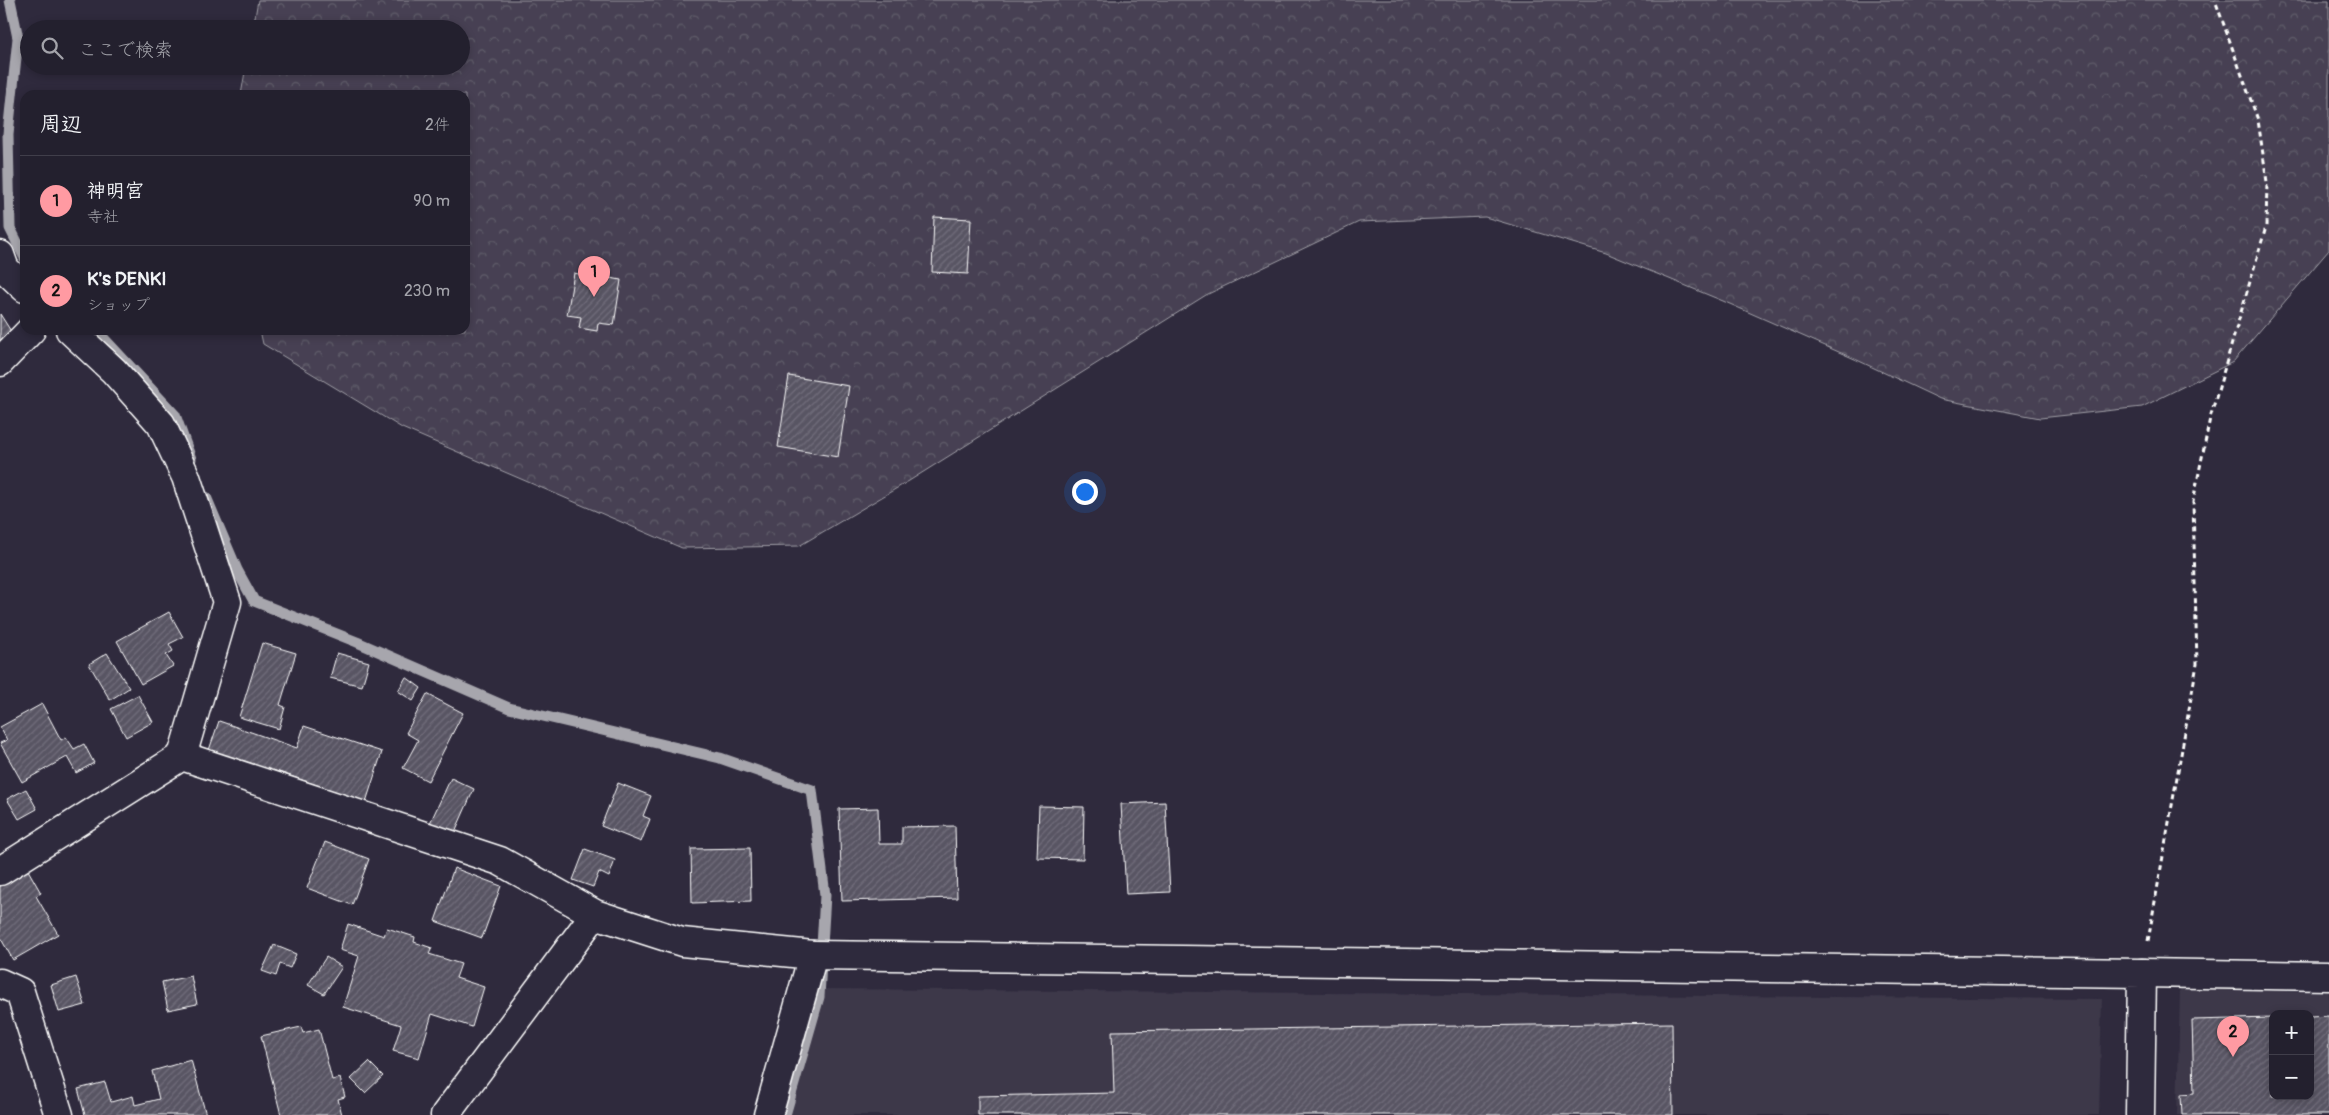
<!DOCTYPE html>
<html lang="ja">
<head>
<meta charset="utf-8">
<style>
	body { margin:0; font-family:Pangolin,"Klee One",sans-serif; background:#2b2836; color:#f1f3f6 }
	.controls { position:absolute; right:15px; bottom:15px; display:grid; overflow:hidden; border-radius:10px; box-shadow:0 2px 8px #0003 }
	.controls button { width:45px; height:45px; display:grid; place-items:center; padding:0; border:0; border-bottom:1px solid #403e4a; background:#23202e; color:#f1f3f6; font:25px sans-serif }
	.you { position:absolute; left:1084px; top:491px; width:18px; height:18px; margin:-12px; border:4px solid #fff; border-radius:50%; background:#1a73e8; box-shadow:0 0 0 8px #1a73e833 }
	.badge { display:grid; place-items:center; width:32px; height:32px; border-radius:50%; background:#ff9aa2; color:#111; font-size:16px; font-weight:700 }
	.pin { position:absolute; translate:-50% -41px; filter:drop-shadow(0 1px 2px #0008) }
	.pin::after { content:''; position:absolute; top:26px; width:18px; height:15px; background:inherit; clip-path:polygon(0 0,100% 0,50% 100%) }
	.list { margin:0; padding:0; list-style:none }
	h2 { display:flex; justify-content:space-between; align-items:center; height:65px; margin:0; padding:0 20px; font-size:21px }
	h2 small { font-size:16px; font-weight:400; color:#a3a3aa }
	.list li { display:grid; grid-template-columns:32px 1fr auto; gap:15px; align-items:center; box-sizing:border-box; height:90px; padding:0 20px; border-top:1px solid #403e4a }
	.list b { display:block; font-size:19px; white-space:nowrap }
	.list p { margin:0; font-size:16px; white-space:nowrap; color:#a3a3aa }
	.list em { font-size:16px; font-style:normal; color:#a3a3aa }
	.icon { flex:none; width:28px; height:28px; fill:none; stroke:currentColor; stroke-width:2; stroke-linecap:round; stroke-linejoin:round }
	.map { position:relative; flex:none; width:2329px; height:1115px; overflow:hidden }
	.search { position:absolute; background:#23202e; box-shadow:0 2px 8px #0003; left:20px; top:20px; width:450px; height:55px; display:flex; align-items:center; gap:12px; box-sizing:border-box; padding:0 18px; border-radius:28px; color:#a3a3aa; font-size:19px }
	.panel { position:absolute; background:#23202e; box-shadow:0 2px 8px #0003; left:20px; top:90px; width:450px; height:245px; border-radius:15px }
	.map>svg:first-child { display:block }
	.built { fill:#3c3749; fill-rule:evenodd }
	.forest { fill:url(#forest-crowns); stroke:#a2a0a8 }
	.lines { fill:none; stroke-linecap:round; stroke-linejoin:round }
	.stream { stroke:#a7a6ad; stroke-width:11 }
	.building { fill:url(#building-hatch); stroke:#fff }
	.minor-casing { stroke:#fff; stroke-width:31 }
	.tertiary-casing { stroke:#fff; stroke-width:31 }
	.path { stroke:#fff; stroke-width:3; stroke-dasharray:5 4; stroke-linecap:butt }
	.minor { stroke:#2f2a3d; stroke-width:28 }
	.tertiary { stroke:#2f2a3d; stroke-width:28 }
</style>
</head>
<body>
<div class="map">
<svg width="2329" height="1115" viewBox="0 0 2329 1115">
	<defs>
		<pattern id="forest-crowns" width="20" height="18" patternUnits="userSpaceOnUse" patternTransform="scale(1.25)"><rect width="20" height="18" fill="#464152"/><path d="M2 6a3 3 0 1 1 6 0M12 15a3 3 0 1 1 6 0" fill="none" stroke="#625e6c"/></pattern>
		<pattern id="building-hatch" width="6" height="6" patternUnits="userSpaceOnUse" patternTransform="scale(1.25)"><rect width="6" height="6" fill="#595564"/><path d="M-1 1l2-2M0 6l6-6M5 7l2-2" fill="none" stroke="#726e7b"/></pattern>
	</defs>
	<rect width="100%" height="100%" fill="#2f2a3d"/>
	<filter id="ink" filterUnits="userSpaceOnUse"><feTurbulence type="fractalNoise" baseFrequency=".02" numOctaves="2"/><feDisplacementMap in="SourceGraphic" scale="10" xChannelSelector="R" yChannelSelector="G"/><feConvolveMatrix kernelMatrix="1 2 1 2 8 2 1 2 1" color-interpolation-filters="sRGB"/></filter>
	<g filter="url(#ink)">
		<!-- built -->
		<path class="built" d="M824,989L2102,999L2099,1115H788Z
			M2180,989L2329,992V1115H2177ZM2273,1014H2310V1096H2273Z"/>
		<!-- forest -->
		<path class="forest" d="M258,0H2329V250L2233,362L2142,407L2040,418L1940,399L1857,360L1723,301L1606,253L1485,217L1359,222L1206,295L909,481L799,546L682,548L402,428L263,344L260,330H465V95H241L246,66H461V29H253Z"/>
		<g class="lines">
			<!-- stream -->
			<path class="stream" d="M10,0L18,38L8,134L10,228L25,258
				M96,330L175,415L191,459
				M206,497L237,570L254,601L357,642L509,708L720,758L812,790L825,895L819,997L785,1115"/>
		</g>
		<!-- building -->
		<path class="building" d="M934,217L971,219L968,274L932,272Z
			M589,265L611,269L610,278L621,280L614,325L598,323L597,331L579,328L581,317L567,315L574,273L588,276Z
			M0,314L14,336L0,344Z
			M789,376L849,386L838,457L778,447Z
			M169,612L183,637L169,644L173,651L166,655L173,666L141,684L117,641Z
			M262,643L296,653L280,705L285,707L279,729L239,717Z
			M107,653L129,688L110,700L89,664Z
			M337,653L369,662L362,686L330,678Z
			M406,677L421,688L413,701L398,691Z
			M427,694L463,713L428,781L403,768L418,740L406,733Z
			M138,695L153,722L126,737L111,709Z
			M42,704L61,740L66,737L74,749L84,744L94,763L76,773L67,757L22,782L0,743L7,740L0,727Z
			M219,721L297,748L304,726L382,752L366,802L273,770L270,777L207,756Z
			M451,778L474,789L454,834L430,823Z
			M618,783L651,796L643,816L650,819L641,842L601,826Z
			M26,789L37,809L19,819L7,799Z
			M1165,802L1170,892L1126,894L1121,804Z
			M1039,806L1084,807L1083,859L1037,858Z
			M878,808L879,844H902V827L955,826L957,898L842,901L839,809Z
			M325,842L369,859L352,905L307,888Z
			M750,848L751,901L692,903L691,849Z
			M585,849L615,860L609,877L599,872L593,887L573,880Z
			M24,863L41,893L36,896L58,934L13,960L0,937V884Z
			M454,868L501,886L482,938L435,921Z
			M348,924L384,936L387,928L415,937L414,942L432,948L429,954L461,964L456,978L484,987L472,1027L432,1014L419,1058L393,1051L401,1025L343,1007L359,956L340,950Z
			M274,945L296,954L290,968L280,964L276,976L262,971Z
			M326,957L342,967L324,994L308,985Z
			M191,976L197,1004L168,1010L162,982Z
			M76,977L85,1005L59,1012L51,985Z
			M2329,1016V1115H2182L2181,1094L2194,1093L2192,1020L2273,1018V1096H2310V1017Z
			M1672,1023L1673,1115H978V1096L1114,1093L1112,1031Z
			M301,1027L303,1033L319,1029L332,1080L340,1078L345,1097L338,1099L342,1115H281L261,1036Z
			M191,1060L206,1115H85L78,1089L105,1082L111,1102L133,1096L135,1105L159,1099L152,1071Z
			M369,1062L383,1076L365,1093L351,1079Z"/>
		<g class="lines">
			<defs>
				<path id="minor" d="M0,255L5,269L25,288
					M0,362L31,330
					M182,756L500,861L595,914L682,942L813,955
					M0,871L182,756L227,602L186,477L161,424L114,371L70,330
					M2142,973L2329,976
					M0,983L20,992L59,1115
					M445,1115L595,914"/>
				<path id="tertiary" d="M768,1115L813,955L2142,973L2140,1115"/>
			</defs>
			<!-- minor casing -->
			<use href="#minor" class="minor-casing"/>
			<!-- tertiary casing -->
			<use href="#tertiary" class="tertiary-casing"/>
			<!-- path -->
			<path class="path" d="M2148,941L2197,664L2193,502L2210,418L2266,227L2267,182L2258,120L2215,0"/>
			<!-- minor -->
			<use href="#minor" class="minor"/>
			<!-- tertiary -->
			<use href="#tertiary" class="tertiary"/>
		</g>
	</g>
</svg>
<div class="controls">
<button>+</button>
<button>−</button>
</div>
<div class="you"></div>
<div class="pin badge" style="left:594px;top:297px">1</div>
<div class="pin badge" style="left:2233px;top:1057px">2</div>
<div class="search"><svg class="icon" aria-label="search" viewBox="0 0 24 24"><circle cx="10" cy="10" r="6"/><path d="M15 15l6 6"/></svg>ここで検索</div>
<section class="panel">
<h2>周辺<small>2件</small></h2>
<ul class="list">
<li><span class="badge">1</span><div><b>神明宮</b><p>寺社</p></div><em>90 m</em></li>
<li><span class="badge">2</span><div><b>K's DENKI</b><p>ショップ</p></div><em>230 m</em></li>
</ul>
</section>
</div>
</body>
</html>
